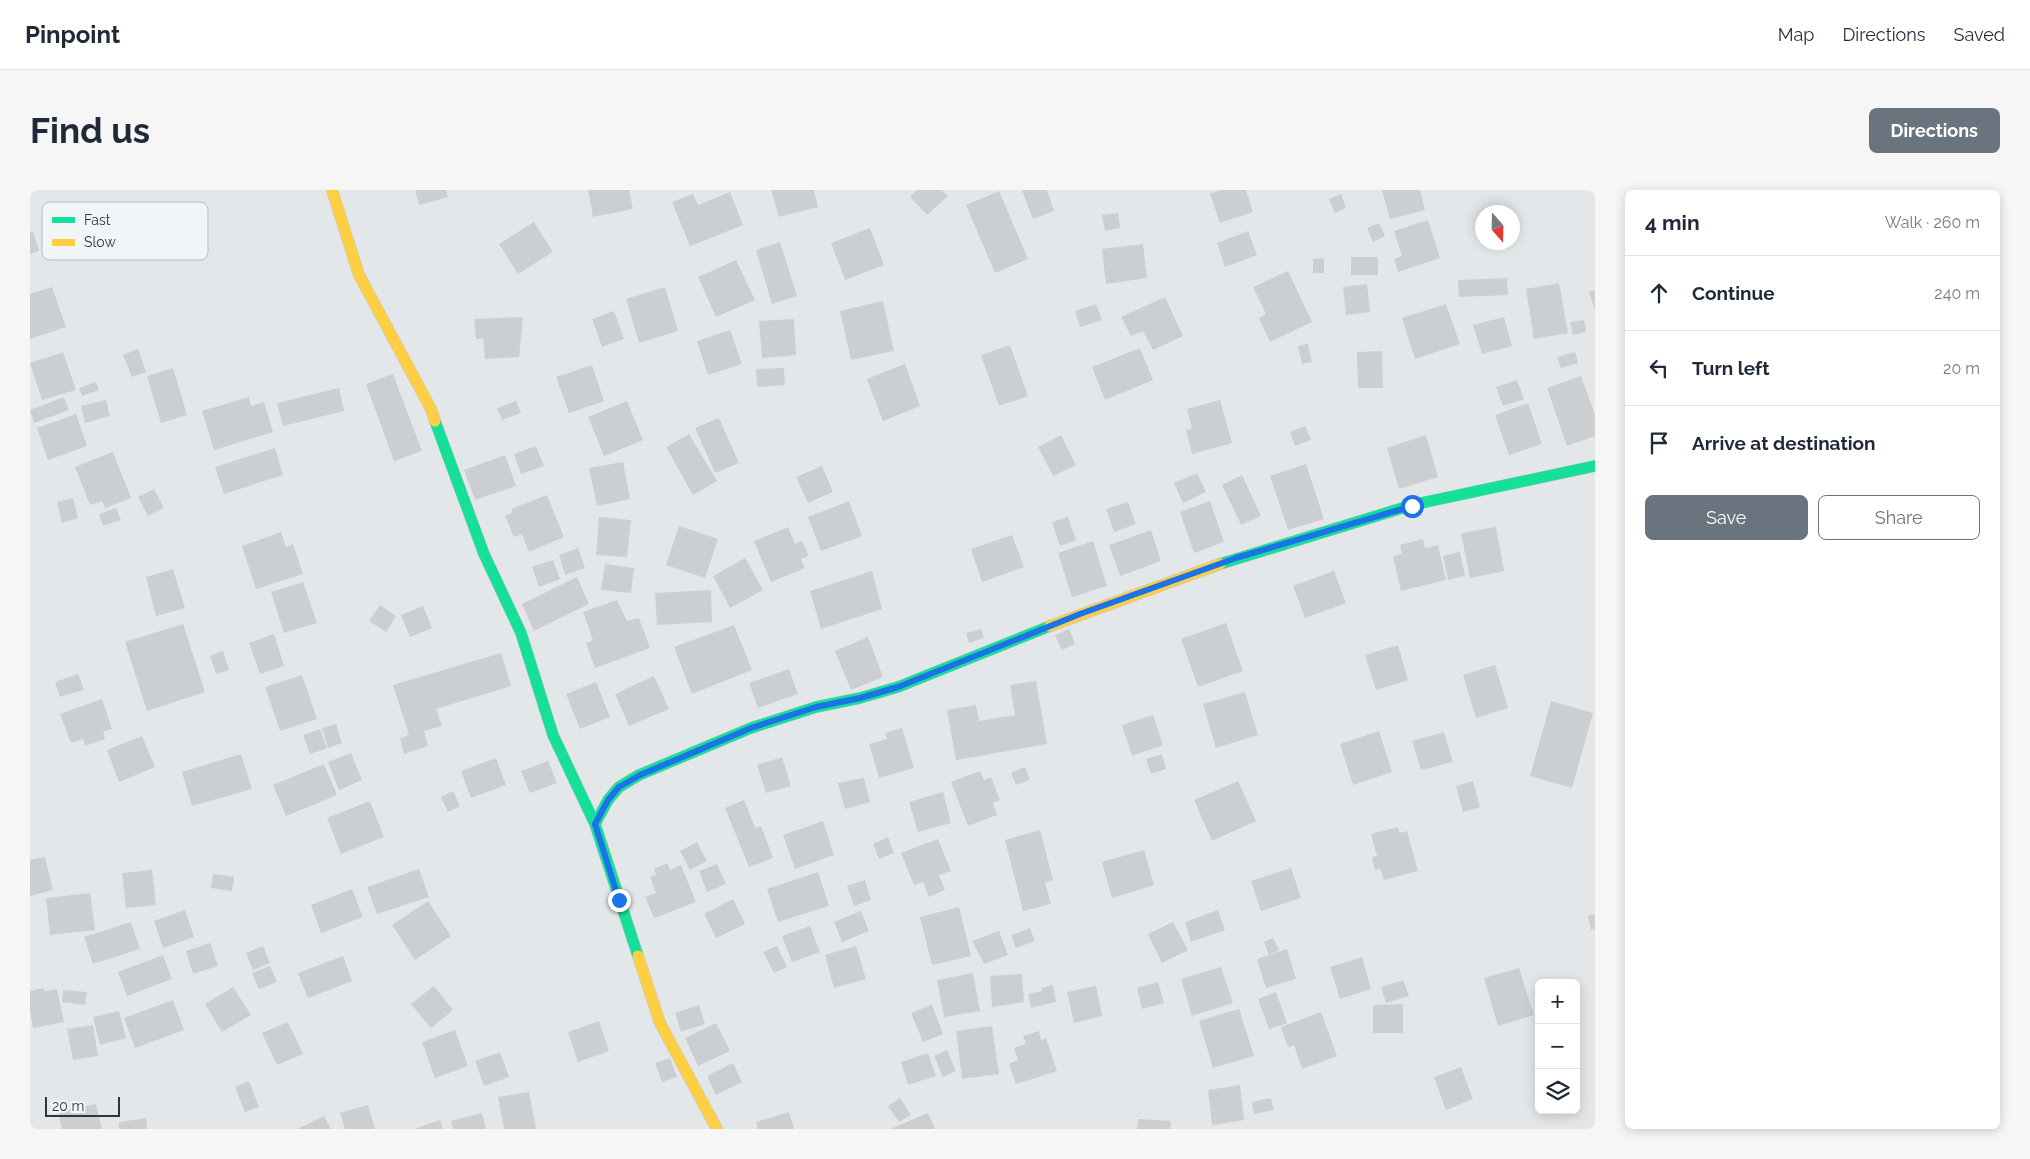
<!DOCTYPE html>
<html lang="en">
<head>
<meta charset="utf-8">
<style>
	body { margin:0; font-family:Raleway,sans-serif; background:#f6f6f7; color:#1f2937 }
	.controls { position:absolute; right:15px; bottom:15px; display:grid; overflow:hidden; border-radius:8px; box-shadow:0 2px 12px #0003 }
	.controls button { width:45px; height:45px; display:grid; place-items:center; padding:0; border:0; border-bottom:1px solid #e0e1e3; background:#fff; color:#1f2937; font:25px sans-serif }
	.compass { position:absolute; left:1445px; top:15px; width:45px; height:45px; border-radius:50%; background:#fff; box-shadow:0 2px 12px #0003; rotate:160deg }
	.scale { position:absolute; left:15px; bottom:12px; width:75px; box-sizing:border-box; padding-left:5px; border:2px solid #293644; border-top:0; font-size:14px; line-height:18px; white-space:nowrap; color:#293644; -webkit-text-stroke:4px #f2f5f8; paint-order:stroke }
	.stop { position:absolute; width:15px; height:15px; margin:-11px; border:4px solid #1a73e8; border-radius:50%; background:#fff }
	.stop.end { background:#1a73e8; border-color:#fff; box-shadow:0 1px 5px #0008 }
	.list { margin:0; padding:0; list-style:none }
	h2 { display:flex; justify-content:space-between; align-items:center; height:65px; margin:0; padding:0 20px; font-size:21px }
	h2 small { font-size:16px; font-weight:400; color:#747a83 }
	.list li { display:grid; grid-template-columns:32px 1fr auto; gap:15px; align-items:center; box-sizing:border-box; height:75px; padding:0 20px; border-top:1px solid #e0e1e3 }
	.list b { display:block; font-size:19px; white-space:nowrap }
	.list em { font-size:16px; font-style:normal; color:#747a83 }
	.actions { display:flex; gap:10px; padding:15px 20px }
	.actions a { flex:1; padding:11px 0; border:1px solid #6a747e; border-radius:8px; text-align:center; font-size:18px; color:#6a747e }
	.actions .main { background:#6a747e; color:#fff }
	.icon { flex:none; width:28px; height:28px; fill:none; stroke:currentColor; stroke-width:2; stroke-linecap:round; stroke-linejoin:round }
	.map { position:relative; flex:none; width:1565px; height:939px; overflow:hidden; border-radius:8px }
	header { display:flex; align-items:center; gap:30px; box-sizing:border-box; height:70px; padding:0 25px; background:#fff; border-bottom:1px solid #e0e1e3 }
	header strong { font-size:24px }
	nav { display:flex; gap:28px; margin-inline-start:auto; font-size:18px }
	.intro { display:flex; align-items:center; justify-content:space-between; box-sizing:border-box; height:120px; padding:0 30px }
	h1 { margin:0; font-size:35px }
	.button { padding:12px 22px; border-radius:8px; background:#6a747e; color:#fff; font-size:18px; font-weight:700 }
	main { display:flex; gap:30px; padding:0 30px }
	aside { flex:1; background:#fff; border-radius:8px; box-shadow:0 2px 12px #0003 }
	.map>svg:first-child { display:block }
	.building { fill:#cccfd2 }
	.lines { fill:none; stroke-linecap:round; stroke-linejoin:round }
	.fast-casing { stroke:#c2c5c7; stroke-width:12 }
	.slow-casing { stroke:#c2c5c7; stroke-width:12 }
	.fast { stroke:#16e098; stroke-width:11 }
	.slow { stroke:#ffcf43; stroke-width:11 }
	.route { stroke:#1a73e8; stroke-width:6 }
	.key { fill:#f2f5f8; stroke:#b6bcc2; stroke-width:1 }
	.key-label { font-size:14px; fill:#293644 }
</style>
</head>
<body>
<header>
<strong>Pinpoint</strong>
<nav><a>Map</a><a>Directions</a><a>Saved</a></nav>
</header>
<div class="intro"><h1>Find us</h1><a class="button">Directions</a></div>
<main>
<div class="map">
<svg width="1565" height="939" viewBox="0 0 1565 939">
	<rect width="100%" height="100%" fill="#e4e7e9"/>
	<!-- building -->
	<path class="building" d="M385,0H416L418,7L389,15Z
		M558,0H599L603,19L563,27Z
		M741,0H784L788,17L749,27Z
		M887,0H912L918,6L897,25L880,7Z
		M992,0H1017L1024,21L1003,29Z
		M1191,0H1216L1223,22L1190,33L1180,4Z
		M1352,0H1390L1395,20L1360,29Z
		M969,1L998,69L965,83L936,15Z
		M700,2L713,35L660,56L642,12L663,4L668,15Z
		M1311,4L1316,18L1305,23L1299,9Z
		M1088,23L1090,38L1075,41L1072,25Z
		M1398,30L1410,68L1368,82L1364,69L1372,66L1364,41Z
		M504,32L523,62L488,84L469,54Z
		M1349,33L1355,46L1343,52L1337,38Z
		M840,38L854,75L815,90L801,53Z
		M3,41L9,61L0,64V42Z
		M1218,41L1227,65L1195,77L1187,53Z
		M750,52L767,106L742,114L726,60Z
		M1113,54L1117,88L1076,94L1072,59Z
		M1321,67H1348V85H1321Z
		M1294,68V83H1283V69Z
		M706,70L725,110L686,127L668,87Z
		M1258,81L1282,132L1240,152L1229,128L1236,124L1223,97Z
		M1477,88L1478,105L1429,107L1428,90Z
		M1529,93L1538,143L1504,149L1496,99Z
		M1337,94L1340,122L1316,125L1313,97Z
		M22,97L36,137L0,149V104Z
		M635,97L648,141L609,153L596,109Z
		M1565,100V120L1559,102Z
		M1135,107L1153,146L1123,160L1113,141L1101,146L1091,127Z
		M853,111L864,161L821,170L810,121Z
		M1066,114L1072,130L1050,137L1045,121Z
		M1416,114L1430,154L1385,169L1372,128Z
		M584,121L594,149L572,157L562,129Z
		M493,127L489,167L455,169L453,149H446L444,129Z
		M1474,127L1482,156L1452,164L1443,135Z
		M764,129L766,165L732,168L729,131Z
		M1554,130L1556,142L1543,145L1540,132Z
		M700,140L712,174L678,185L667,151Z
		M1278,154L1282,172L1272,174L1268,156Z
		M980,155L998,206L969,216L951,165Z
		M1110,158L1123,190L1075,210L1062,177Z
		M108,159L116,182L102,187L93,165Z
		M1352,161L1353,198H1328L1327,162Z
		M33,162L46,200L12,210L0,173Z
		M1545,162L1548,173L1531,178L1527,167Z
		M875,174L890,216L853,231L837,189Z
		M562,175L574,211L539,223L526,187Z
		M143,178L157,225L131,233L117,186Z
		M754,178L755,195L727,197L726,179Z
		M363,184L392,261L364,271L336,194Z
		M1551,186L1565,225V246L1537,256L1517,198Z
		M1487,190L1494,209L1473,216L1466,197Z
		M66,192L69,200L52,206L49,198Z
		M309,198L314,221L253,236L247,213Z
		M34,207L39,220L4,233L0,220Z
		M219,207L221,216L234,212L243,242L184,260L172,221Z
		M76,210L80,226L55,233L51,216Z
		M1190,210L1202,253L1162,264L1156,240L1162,238L1157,219Z
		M486,211L491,223L472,230L467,218Z
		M597,211L613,250L574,266L558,227Z
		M1498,213L1512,254L1479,265L1465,225Z
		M46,224L57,256L18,270L7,238Z
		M689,228L709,273L685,283L665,238Z
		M1275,236L1281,250L1265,256L1260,242Z
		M659,244L687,291L663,305L636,257Z
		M1031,245L1046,275L1023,286L1008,257Z
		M1396,245L1408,287L1369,299L1357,258Z
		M506,256L514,276L491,284L484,264Z
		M245,258L253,285L194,304L185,277Z
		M83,262L101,308L75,318L72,311L60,315L45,277Z
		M475,265L486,296L445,310L434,280Z
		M593,272L600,309L567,316L559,278Z
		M1276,274L1294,329L1258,340L1240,286Z
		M792,276L803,302L778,313L766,287Z
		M1167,283L1176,302L1153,313L1144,293Z
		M1212,285L1231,326L1211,335L1192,295Z
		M124,299L134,318L118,326L108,307Z
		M517,305L534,347L499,362L492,344L484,347L475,326L483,322L481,319Z
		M43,308L48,328L32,333L27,312Z
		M819,311L832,346L791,361L778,327Z
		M1180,311L1194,352L1164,363L1150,322Z
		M1098,312L1106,334L1084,342L1076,319Z
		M86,318L91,330L73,336L69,324Z
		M569,327L601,330L597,367L566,365Z
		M1038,327L1046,350L1030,356L1022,332Z
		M649,336L688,349L675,388L636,375Z
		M758,337L765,354L772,351L779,366L771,369L775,378L741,392L724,351Z
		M1466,337L1474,381L1440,388L1431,343Z
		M1121,340L1131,371L1090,386L1079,355Z
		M251,342L256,357L263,354L273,384L226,399L212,356Z
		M982,345L994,377L952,392L941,359Z
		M1393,349L1395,358L1408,355L1416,390L1371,401L1363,366L1372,364L1370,355Z
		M1063,351L1077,396L1042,407L1028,363Z
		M548,358L555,378L535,385L529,365Z
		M1430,362L1435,386L1418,390L1413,366Z
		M715,368L733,400L700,418L683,386Z
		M523,370L530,389L509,397L502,377Z
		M575,374L604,378L601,403L571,400Z
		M143,379L155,418L126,426L116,387Z
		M842,381L852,419L791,439L780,401Z
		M1304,381L1316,413L1275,428L1263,396Z
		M547,387L559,414L504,441L492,414Z
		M273,392L287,433L254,443L241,402Z
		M681,400L682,432L627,435L625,403Z
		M587,410L597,431L609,428L620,458L565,478L556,453L563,450L553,422Z
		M350,415L366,426L356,442L339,431Z
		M393,416L402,438L380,447L371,425Z
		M1196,433L1213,481L1168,497L1151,449Z
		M153,434L175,502L117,521L95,452Z
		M704,435L722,480L662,504L644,457Z
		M951,439L954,448L939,453L936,443Z
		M1039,439L1045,454L1032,460L1025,445Z
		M244,444L254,476L230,484L219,453Z
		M838,447L853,487L821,500L805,461Z
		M1368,455L1378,490L1346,500L1335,465Z
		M193,461L199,480L186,484L180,466Z
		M471,463L481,496L406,519L412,536L394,541L398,556L374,564L370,548L379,545L363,495Z
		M1465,475L1478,518L1446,528L1433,485Z
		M759,479L768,504L728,518L719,493Z
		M48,484L54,500L30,507L25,492Z
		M272,485L287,529L250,541L235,497Z
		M624,486L639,519L599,536L585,504Z
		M1006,491L1017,554L926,570L917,520L946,515L949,531L985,525L980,495Z
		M566,492L580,527L550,539L536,504Z
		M1215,502L1228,545L1186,558L1173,514Z
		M72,509L82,539L73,542L75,549L55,556L53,549L41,553L30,524Z
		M1521,511L1563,523L1542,598L1500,586Z
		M1123,525L1133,555L1102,566L1092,535Z
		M306,534L312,553L298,558L292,538Z
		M872,538L884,578L849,588L839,554L857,549L855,543Z
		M290,539L297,558L280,564L273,545Z
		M1349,541L1362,582L1323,595L1310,554Z
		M1414,542L1423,572L1391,580L1382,551Z
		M112,546L125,577L89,592L77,560Z
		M321,563L332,590L309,600L298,572Z
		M211,564L222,599L162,616L152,582Z
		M1132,564L1136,579L1121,584L1116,569Z
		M752,567L761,596L736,603L727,575Z
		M466,568L476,595L441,608L431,581Z
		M518,571L527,593L500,603L491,581Z
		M294,574L307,605L256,626L243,595Z
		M995,577L1000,590L986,595L981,583Z
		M950,581L954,590L961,587L970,610L963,613L967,625L938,636L921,592Z
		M834,588L840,612L815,619L808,593Z
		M1208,591L1226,631L1182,651L1164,610Z
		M1443,591L1450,617L1433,622L1426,596Z
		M423,601L430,616L418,622L411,607Z
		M913,602L921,633L888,642L879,612Z
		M714,610L725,638L731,636L743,668L719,677L695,618Z
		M340,611L354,647L311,664L297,628Z
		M793,631L804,665L765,679L753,645Z
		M1368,637L1369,643L1377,641L1388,681L1354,690L1350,678L1345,680L1342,667L1347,666L1341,644Z
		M1010,640L1023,690L1015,692L1021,714L993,721L975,650Z
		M858,647L864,663L849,669L843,654Z
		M908,649L921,681L909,685L915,700L899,707L893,692L884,695L871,663Z
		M667,652L677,671L660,680L650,661Z
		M1114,660L1124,695L1082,708L1072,672Z
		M15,667L23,700L0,706V670Z
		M638,673L640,680L651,675L666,712L624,728L615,707L626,703L620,687L626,685L624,679Z
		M687,674L696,694L677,702L669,681Z
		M1261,678L1271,708L1231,721L1221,691Z
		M389,679L399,707L347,724L337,697Z
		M122,680L126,715L96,718L92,683Z
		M788,682L799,716L748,732L737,699Z
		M183,684L204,687L202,701L181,698Z
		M835,690L841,710L824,716L817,696Z
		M322,699L333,727L291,743L281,715Z
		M60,703L65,740L20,745L16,708Z
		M703,709L715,734L686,748L674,724Z
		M398,711L421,746L385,770L362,735Z
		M929,717L941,766L902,775L890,727Z
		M155,720L164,747L133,758L124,731Z
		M1188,720L1195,740L1161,752L1155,732Z
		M831,721L839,741L812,752L804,732Z
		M1565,724V739L1561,740L1558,726Z
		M101,732L110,759L63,774L54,747Z
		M1143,732L1158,760L1132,773L1118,744Z
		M780,736L790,762L762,772L752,746Z
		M1000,738L1005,751L986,758L981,745Z
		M969,741L978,765L954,774L942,751Z
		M1243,748L1249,760L1239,765L1234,752Z
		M180,753L188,776L163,784L156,761Z
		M233,756L240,773L223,780L216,763Z
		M747,756L757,777L744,783L733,762Z
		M826,756L836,789L804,798L795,765Z
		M1257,759L1266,789L1236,798L1227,769Z
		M133,765L142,789L97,806L88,782Z
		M313,766L322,791L278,808L268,783Z
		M1332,767L1341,799L1310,809L1300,777Z
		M240,776L247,792L229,799L222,783Z
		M1191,777L1203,813L1162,826L1151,789Z
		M1489,778L1504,825L1468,836L1454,788Z
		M943,783L950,821L914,827L907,790Z
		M992,784L994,812L962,817L960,786Z
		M1373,790L1379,806L1356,813L1351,797Z
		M1128,792L1134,813L1112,819L1107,798Z
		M1023,795L1026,812L1001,818L998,804L1012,801L1011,798Z
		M404,796L423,820L401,838L381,814Z
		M1066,796L1072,826L1044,833L1037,802Z
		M203,797L221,825L192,842L175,814Z
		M14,798L15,801L27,799L34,832L3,838L0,820V801Z
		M33,800L57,802L55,815L32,812Z
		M1246,802L1257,833L1239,839L1228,809Z
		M143,810L154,840L105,858L94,828Z
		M1373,814V843H1343V815Z
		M669,815L675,834L651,842L645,823Z
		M902,815L913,844L893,852L881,823Z
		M1209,819L1224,866L1183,878L1169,831Z
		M89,821L96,848L70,855L63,827Z
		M1291,822L1307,866L1272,879L1264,855L1258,857L1251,837Z
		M569,831L579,861L548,872L538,842Z
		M258,832L273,864L247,875L232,843Z
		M686,833L700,861L668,876L655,848Z
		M63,835L68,866L43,870L37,839Z
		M962,836L969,884L932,889L926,841Z
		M425,840L438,876L405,888L392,852Z
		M1009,841L1011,850L1016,848L1027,881L986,894L979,874L988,870L984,858L996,854L993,846Z
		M917,860L926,881L913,887L904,866Z
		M470,862L479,887L454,896L445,871Z
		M898,863L906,886L878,895L871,872Z
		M640,868L647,887L632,892L625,873Z
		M703,873L712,892L686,905L677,886Z
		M1431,877L1443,909L1416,920L1404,887Z
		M219,891L229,917L215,922L205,897Z
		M1210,895L1214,930L1182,935L1178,900Z
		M499,902L506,939H474L468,907Z
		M870,908L881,925L869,932L858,916Z
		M1241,908L1244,920L1224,924L1222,912Z
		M66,914L72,939H32L28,922Z
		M338,915L345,939H315L310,923Z
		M759,922L764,939H728L726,932Z
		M452,923L456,939H423L421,931Z
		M898,923L905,939H860Z
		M294,926L301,939H267Z
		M116,928L117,939H89V932Z
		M1108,929L1141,931L1140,939H1107Z
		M410,930L413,939H384Z"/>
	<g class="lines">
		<defs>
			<path id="fast" d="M405,231L454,364L491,443L523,545L565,634L608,766
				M1190,374L1382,315L1565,276
				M565,634L578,610L589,597L609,585L721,538L786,517L830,508L868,497L1020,436"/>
			<path id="slow" d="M302,0L329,85L401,219L405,231
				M1020,436L1190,374
				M608,766L630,833L687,939"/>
		</defs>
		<!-- fast casing -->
		<use href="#fast" class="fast-casing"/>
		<!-- slow casing -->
		<use href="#slow" class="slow-casing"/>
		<!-- fast -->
		<use href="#fast" class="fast"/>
		<!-- slow -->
		<use href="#slow" class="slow"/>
	</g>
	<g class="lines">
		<!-- route -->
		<path class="route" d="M589,710L565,634L578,610L589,597L610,585L721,538L786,517L830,508L868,497L1050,424L1206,368L1382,316"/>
	</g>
	<!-- legend -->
	<rect x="12" y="12" width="166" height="58" rx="8" class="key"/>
	<rect x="22" y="27" width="23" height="6" fill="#16e098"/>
	<rect x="22" y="49" width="23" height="7" fill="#ffcf43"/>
	<g class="key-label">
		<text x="54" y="35">Fast</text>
		<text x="54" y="57">Slow</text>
	</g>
</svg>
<div class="controls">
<button>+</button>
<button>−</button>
<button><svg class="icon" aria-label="layers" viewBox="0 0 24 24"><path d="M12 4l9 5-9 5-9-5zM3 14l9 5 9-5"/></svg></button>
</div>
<svg class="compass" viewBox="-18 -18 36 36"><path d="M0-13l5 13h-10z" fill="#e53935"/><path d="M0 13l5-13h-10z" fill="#747a83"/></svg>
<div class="scale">20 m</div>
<div class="stop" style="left:1382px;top:316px"></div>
<div class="stop end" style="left:589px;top:710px"></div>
</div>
<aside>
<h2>4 min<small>Walk · 260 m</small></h2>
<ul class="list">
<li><svg class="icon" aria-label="ahead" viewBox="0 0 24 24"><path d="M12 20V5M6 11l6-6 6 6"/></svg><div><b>Continue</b></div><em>240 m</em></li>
<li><svg class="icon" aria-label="left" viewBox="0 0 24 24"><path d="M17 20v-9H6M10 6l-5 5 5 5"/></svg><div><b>Turn left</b></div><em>20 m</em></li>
<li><svg class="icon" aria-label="arrive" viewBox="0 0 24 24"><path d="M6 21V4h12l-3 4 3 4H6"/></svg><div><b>Arrive at destination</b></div></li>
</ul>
<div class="actions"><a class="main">Save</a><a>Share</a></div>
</aside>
</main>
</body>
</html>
